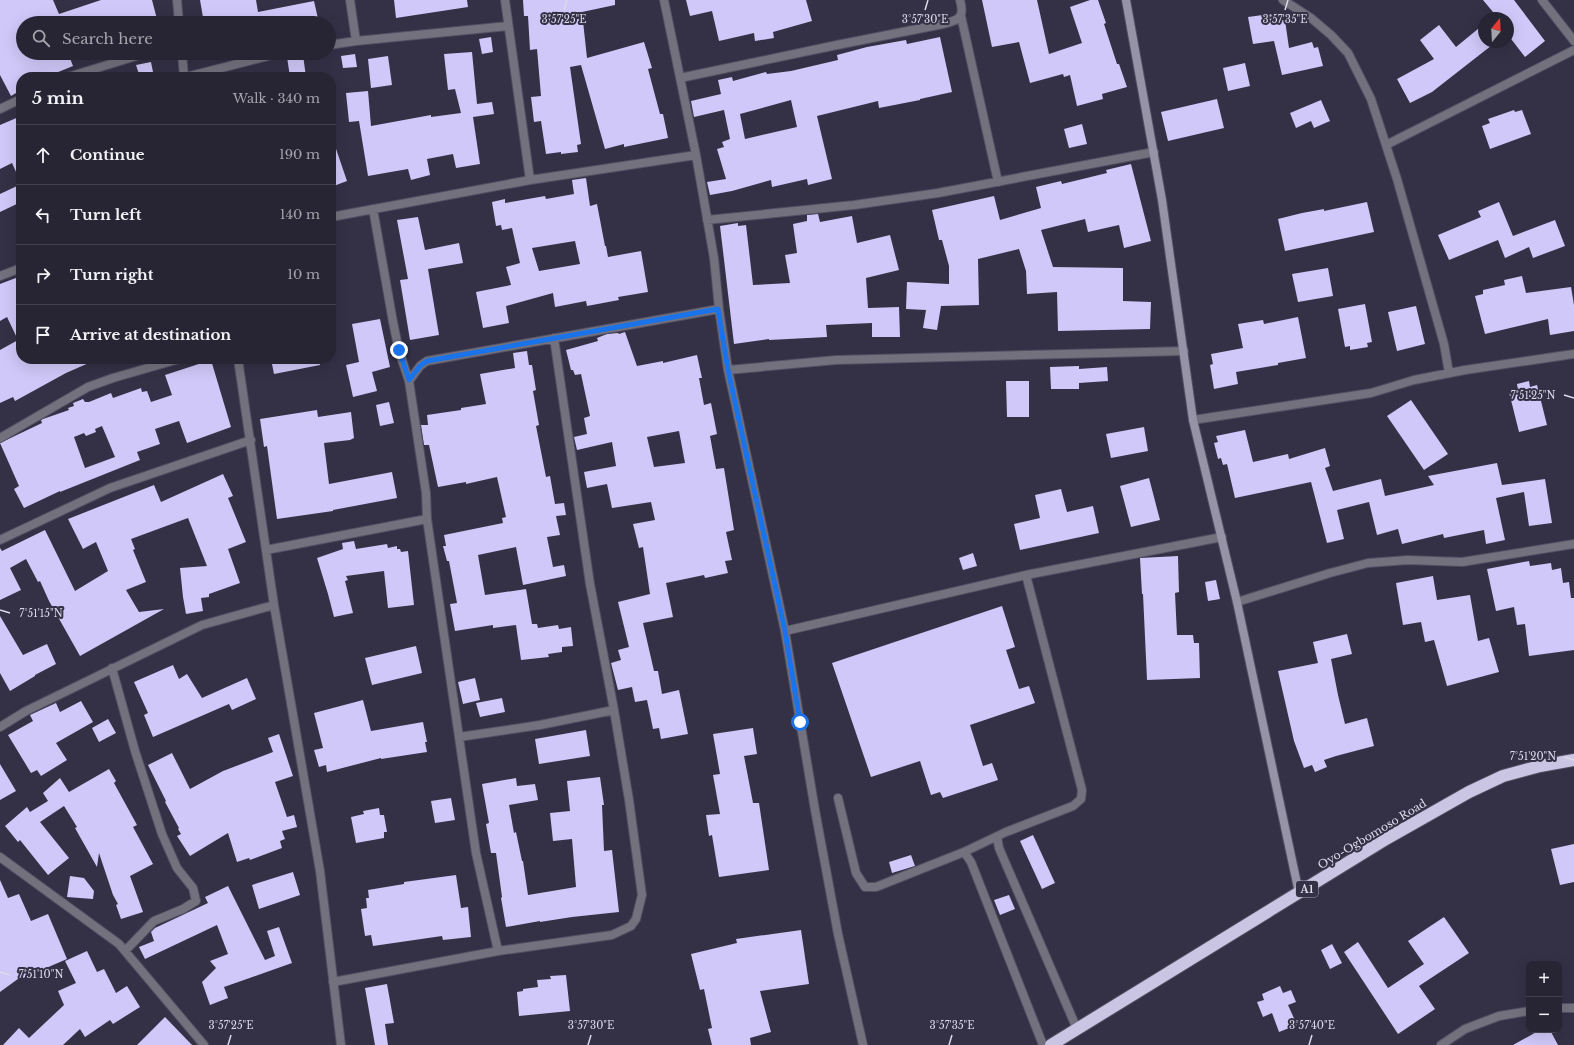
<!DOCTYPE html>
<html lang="en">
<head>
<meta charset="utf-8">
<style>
	body { margin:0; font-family:"Libre Baskerville",serif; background:#2f2c3c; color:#f1f3f6 }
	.controls { position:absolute; right:12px; bottom:12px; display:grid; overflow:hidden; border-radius:8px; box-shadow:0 4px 16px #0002 }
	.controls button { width:36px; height:36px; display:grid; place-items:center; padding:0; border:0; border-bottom:1px solid #43414f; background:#272434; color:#f1f3f6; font:20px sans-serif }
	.compass { position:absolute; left:1478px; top:12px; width:36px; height:36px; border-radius:50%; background:#272434; box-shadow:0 4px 16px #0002; rotate:18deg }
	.stop { position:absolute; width:12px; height:12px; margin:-9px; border:3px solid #1a73e8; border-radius:50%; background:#fff }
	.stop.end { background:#1a73e8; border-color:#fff; box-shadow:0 1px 4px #0008 }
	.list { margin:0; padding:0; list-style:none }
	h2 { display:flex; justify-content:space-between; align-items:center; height:52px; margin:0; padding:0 16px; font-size:17px }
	h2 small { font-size:13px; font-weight:400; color:#a4a4ac }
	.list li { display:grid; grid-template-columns:26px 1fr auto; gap:12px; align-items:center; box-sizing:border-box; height:60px; padding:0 16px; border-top:1px solid #43414f }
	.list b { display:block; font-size:15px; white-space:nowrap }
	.list em { font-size:13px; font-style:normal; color:#a4a4ac }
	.icon { flex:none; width:22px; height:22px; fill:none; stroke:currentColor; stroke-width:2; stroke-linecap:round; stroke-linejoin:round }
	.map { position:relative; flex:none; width:1574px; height:1045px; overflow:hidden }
	.search { position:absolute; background:#272434; box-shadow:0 4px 16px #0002; left:16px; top:16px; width:320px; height:44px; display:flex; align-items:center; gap:10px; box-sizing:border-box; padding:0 14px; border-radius:22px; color:#a4a4ac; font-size:15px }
	.panel { position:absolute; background:#272434; box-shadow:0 4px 16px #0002; left:16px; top:72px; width:320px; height:292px; border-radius:16px }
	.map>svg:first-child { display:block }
	.building { fill:#cfc8f8; fill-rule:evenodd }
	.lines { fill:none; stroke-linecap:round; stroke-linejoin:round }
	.lane-casing { stroke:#524f63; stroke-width:10 }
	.street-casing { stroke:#524f63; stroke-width:10 }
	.secondary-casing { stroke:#524f63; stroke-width:10 }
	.highway-casing { stroke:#524f63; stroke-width:14 }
	.lane { stroke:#73717d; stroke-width:8 }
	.street { stroke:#73717d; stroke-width:8 }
	.secondary { stroke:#9693a6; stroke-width:8 }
	.highway { stroke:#c9c5e2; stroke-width:12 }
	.route { stroke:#1a73e8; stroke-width:5 }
	.ticks { fill:none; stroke:#dcdae9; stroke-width:1.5 }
	.labels { text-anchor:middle; stroke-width:4; stroke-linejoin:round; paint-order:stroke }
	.shield { fill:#343046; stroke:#aaa7b8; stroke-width:1 }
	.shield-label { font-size:10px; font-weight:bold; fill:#dcdae9 }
	.street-label { font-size:11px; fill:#dcdae9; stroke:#343046 }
	.ticks-label { font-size:10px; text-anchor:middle; fill:#dcdae9; stroke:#343046; stroke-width:4; stroke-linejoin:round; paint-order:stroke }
</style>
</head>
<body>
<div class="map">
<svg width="1574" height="1045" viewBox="0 0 1574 1045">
	<rect width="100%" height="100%" fill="#343046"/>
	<!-- building -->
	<path class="building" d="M0,0H53L59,14L101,0H152L158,23H106L105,18L91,23H23V53H68L73,66L46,77H21V90L11,96L0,75Z
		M200,0H256L258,12L314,1L319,23H204Z
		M394,0H467L468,7L396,18Z
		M523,0H615V5L582,12L587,58L644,42L652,68L648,69L660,114H663L668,138L624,147V144L605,149L581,65L570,67L581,144L577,145L578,152L561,154V152L546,154L541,121L534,122L531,97L541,96L537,49L530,50L528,16H524Z
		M686,0H806L812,21L773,32L774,38L755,41L754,33L719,41L712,11L690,16Z
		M982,0H1037L1049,54L1082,43L1070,7L1090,0H1098L1106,23L1104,24L1117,64H1119L1127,87L1102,94L1103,99L1077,106L1070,75L1064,77L1063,74L1030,83L1019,42L992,47Z
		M1483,0H1514L1545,41L1525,57L1508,35V18H1498Z
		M1278,13L1279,20H1285L1289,48L1312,42L1314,48L1318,47L1323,66L1282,75L1274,41L1253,44L1248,17Z
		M1484,24V42H1496L1432,92L1410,103L1397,79L1434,59L1420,40L1439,25L1456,47Z
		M491,37L493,52L482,54L479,39Z
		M940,37L952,92L920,99V100L879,108L878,101L817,116L832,179L808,185L807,179L772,187L771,180L732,191L710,195L707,182L726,179L717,149L724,147L722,142L730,139L724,110L694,117L691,101L721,94L718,80L732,77L733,81L766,72L767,74L791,71L838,60L837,55L867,47L906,40L907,44ZM791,100L797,127L745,139L740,114Z
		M472,52L477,104L492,102L494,114L473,117L480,164L456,168L453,154L427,159L430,175L411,180L408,169L368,176L359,121L349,122L346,93L368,91L371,126L431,115V117L461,113L455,89L448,90L444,54Z
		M355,54L357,67L343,68L341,56Z
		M303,55L306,77H290L287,57Z
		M388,56L392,85L371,88L368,59Z
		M151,62L154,77H140L136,65Z
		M1245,63L1250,86L1228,91L1223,68Z
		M1217,99L1224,128L1168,141L1161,112Z
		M1321,100L1330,121L1314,128L1311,121L1296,128L1290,113Z
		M1514,110L1515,112L1522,110L1531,134L1490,149L1482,126L1490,123L1488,119Z
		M21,116V183L12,163L0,169V125Z
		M1082,124L1087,144L1069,148L1064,129Z
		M331,140H333L347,181L331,187Z
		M1131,164L1151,241L1124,248L1119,225L1088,232L1085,219L1041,230L1053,267L1123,268V301L1151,302L1150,329L1058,331L1057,292L1027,294L1026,271L1019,249L978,259L979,305L941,306L937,330L923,328L926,310L906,309L907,282L949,284V266L942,240H939L932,210L994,196L1000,220L1041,208L1036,187L1061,181L1062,184L1107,173L1106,170Z
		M586,178L590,206L597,204L605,246H606L608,257L641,251L648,292L618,297L619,300L587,306L586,301L555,307L553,293L506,306L509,323L483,328L476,292L511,285L506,267L520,263L512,228L502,230L501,225L496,226L492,202L505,199V203L545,196L546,199L574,194L572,180ZM575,241L580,264L539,271L532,248Z
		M17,186L21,195V202L0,212V194Z
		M1367,202L1374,232L1285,251L1278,219L1302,213L1324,209V211Z
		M1499,202L1513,236L1555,220L1565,246L1533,258L1529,247L1505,258L1498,240L1449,260L1438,235L1481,217L1478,211Z
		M818,214L820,222L852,216L857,243L890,235L899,270L866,278L868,308L899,307L900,337H872V323L826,325L827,337L769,340V339L734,344L720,226L738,223V226L746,225L753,285L790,283L785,255L797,253L793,224L807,221V215Z
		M418,217L425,250L459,243L463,263L428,269L439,335L410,340L400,280L408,279L397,220Z
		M1328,268L1333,296L1298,302L1292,274Z
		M21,276V359H98L66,373L15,401L13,397L0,403V350L18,340L7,317L0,321V284Z
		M1522,276L1526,293L1571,287L1574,305V331L1550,335L1548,319L1485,334L1475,296L1483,294V290L1505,285L1504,280Z
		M1365,304L1372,342L1367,343L1368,347L1350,350V346L1345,347L1338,309Z
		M1416,306L1425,344L1397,351L1388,312Z
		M1298,317L1306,358L1278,363V365L1236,372L1238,384L1214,389L1210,365L1213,364L1211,354L1243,348L1238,324L1263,320L1264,324Z
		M380,319L390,367L372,372L377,391L353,397L346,365L359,362L352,324Z
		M625,332L637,366L663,361V363L697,355L702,378H699L704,405L711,403L717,434L710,436L716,469L724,468L734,530L726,532L732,560L725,561L728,573L705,578L704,575L666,583L673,617L643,623L654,671H658L662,694L679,690L688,734L661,739L659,728L653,729L647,700L635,702L632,687L618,690L611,663L621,660L618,650L629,647L618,602L650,594L643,547L639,548L633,524L655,520L651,502L612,508L607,484L587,488L584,472L616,466L612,442L577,450L574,437L587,434L584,418L590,416L581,374L575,375L573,370H571L566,350L598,341L597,338L607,334L618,333L619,334ZM679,431L685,463L654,467L647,437Z
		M527,351L529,365H532L536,390L533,391L539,425L536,426L546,477L550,476L555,504L564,503L566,515L556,516L560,535L547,537L553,567L564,565L566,576L523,585L516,547L478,555L485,595L526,589L532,624H537L538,628L558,625L559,629L571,627L573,646L562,647V652L548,654L549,657L521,660L516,625L493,628V625L455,631L450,604L457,603L449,561H447L443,546H446L444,535L503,523L502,518L506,517L497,477L466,484V482L438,487L429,445H424L421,425H428L427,415L461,410V408L486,404L480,374L515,368L513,353Z
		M271,359H319L320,365L274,374Z
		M211,360L231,427L187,443L179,421L155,429L160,444L137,452L140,460L60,492V491L24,508L14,489L19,486L0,443L42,423L41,420L43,419L69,410L68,408L74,406L73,403L83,399L85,402H89L111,393L113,398L141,388L142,392L147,391L151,402L172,395L165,375ZM102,426L115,457L85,468L74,437L84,433L86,436L96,432L95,429Z
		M1079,366V369L1107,367L1108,381L1079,383V389H1051L1050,367Z
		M1006,381H1029V417H1007Z
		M1529,381L1530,387L1537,385L1547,425L1519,432L1509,392L1518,390L1517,384Z
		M1411,400L1448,454L1424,470L1387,416Z
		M389,402L394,423L380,426L376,405Z
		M317,410L318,417L351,412L354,438L350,440L324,443L329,484L392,472L397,498L333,510V511L277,519L267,446L264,447L260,419Z
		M1144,427L1148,451L1111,458L1106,434Z
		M1245,430L1253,462L1288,454L1289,459L1325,448L1330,466L1325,468L1333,491L1381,479L1385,496L1434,485L1428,476L1497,463L1502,485L1545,479L1552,523L1529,526L1524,492L1496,498L1505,540L1486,544L1484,530L1444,538L1443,534L1402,544L1398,529L1377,535L1369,502L1337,510L1344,539L1327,543L1311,482L1235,498L1227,464L1223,465L1221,458L1218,459L1214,443L1218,442L1216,436Z
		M223,474L233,496L228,498L246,542L228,549L240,583L209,594V597L201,598L203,611L186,614L183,597L180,568L207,566L188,518L131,539L135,549L133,550L146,582L126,590L139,612L164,609L80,656L49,601L40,581L38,582L26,559L10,568L21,590L0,600V548L2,551L45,530L75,591L108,571L96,542L83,549L68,519L154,485L161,502Z
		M1149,478L1160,520L1131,527L1120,486Z
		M1061,489L1067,512L1093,506L1099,533L1020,550L1014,524L1040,518L1035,495Z
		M354,541L356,549L387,544L388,548L397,546V549H400L401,552L408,551L414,605L388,608L384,571L346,576L348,580L345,581L353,613L334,617L328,594L317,558L343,549L342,543Z
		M973,553L977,566L963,570L959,558Z
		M1178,556L1179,592L1175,593L1177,635H1193L1194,643H1199L1200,678L1147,680L1143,594H1142L1140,558Z
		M1529,561L1530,566L1551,563L1552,570L1561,568L1563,583L1569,582L1571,598H1574V650L1529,656L1525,624L1517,625L1514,607L1496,611L1487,569Z
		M1433,576L1437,600L1470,595L1478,641L1489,638L1499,672L1447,686L1434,640L1425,642L1421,622L1403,625L1396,583Z
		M1216,580L1220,599L1208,601L1205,582Z
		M1002,606L1015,647L1006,650L1019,689L1029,686L1035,703L970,725L983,766L992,763L998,780L943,798L940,792L931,795L920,761L871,777L832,663Z
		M0,616L23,655L47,644L56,664L35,675V676L10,691L0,673Z
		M1347,634L1352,654L1331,659L1338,695L1345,724L1367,718L1374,746L1336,756L1324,760L1327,767L1315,772L1312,765L1304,768L1294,741L1278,671L1318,663L1313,642Z
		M416,646L422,673L372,685L365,658Z
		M173,665L179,679L187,674L202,698L247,678L256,699L232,710L229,704L153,737L144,715L148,713L134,682Z
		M475,678L480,700L463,704L458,682Z
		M502,698L505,712L480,717L476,703Z
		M363,700L371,731L423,722L427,742H425L427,752L381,759V758L327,772L326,765L319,767L314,750L323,748L314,713Z
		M81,701L93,722L56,743L67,760L41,776L37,770L31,773L8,735L33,721L30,715L56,703L60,712Z
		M108,719L116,733L99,742L92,728Z
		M753,728L757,754L744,756L753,803H759L769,870L719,877L712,835L709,836L706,815L720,814L713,775L720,774L713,734Z
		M586,730L590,756L539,764L535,739Z
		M279,734L293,776L275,782L287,817L294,815L297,827L282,831L285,839L280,841L282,848L250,860L249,858L237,862L228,833L190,856L177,836L181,834L178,829L179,828L165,802L166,801L148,765L172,753L190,789L223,771L273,752L268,738Z
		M0,764L16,791L0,800Z
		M109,769L116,781L114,783L137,825L133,827L153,864L130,876L143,912L121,919L116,905L118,904L113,895L99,853L97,867L75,828L77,827L64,806L40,822L69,858L48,875L20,840L18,842L5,826L27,807L30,812L48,801L43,793L60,778L69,792Z
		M600,777L604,805H602L604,851L612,850L619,912L572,917L540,922V921L506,927L501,898L502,897L496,853H491L486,824L489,823L482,784L516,778L517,786L535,784L538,800L509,805L514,833L516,832L522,861H523L528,895L576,887L572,839L553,841L550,813L570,811L567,781Z
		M451,798L455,820L435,823L431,801Z
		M379,808L380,815H384L387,832H384V838L356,843L351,817L364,814L363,811Z
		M1033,835L1055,883L1042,889L1020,841Z
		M1574,844V882L1560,885L1551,849Z
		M911,855L915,866L892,873L889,862Z
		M293,872L300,895L259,909L252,885Z
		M456,875L461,908L468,907L471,937L443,940L442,936L373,946L371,935L365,936L361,909L367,908L366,898H369L368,890L404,884V882Z
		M70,876L84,878L94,891L93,899L67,897Z
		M0,880L8,898L19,894L31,921L48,914L67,959L23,978L22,976L0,992Z
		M228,886L265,960L275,956L267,931L279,927L292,963L224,987L228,998L210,1005L202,982L216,968L210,961L228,954L217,925L145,959L139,947L154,941L151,932L155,928L208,903L205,897Z
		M1009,895L1015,909L1000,915L994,900Z
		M1444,917L1469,953L1419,986L1435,1009L1398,1034L1344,952L1358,942L1388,988L1424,964L1408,941Z
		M801,930L809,984L760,991L771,1032L750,1038L751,1045H712L708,1029L712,1028L704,989L700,990L691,954L737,943L736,939Z
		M1332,944L1342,963L1330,969L1321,950Z
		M87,951L97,972L104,969L116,993L127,986L140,1007L113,1024L110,1020L85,1037L80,1029L63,1045H3L19,1028L29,1038L64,1005L58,991L76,983L65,961Z
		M566,975L570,1011L519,1016L517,992L523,991V989L538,987L537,980L551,979L550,976Z
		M387,984L394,1023L385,1024L388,1045H375L365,988Z
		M1280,986L1283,993L1291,990L1296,1002L1288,1005L1297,1025L1279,1032L1272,1013L1263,1017L1257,1002L1264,1000L1262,994Z
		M165,1017L192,1045H137Z
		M1540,1030H1550L1558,1045H1513Z"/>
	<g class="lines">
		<defs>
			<path id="lane" d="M785,631L1026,575L1222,537
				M838,798L856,873L865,887H876L964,852L1006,832L1073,806L1081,799L1082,790L1026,575
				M997,837L999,848L1077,1029
				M964,852L971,862L1043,1045"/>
			<path id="street" d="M177,0L179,23
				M350,0L356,41
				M505,0L530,180
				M664,0L696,155L714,258L719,309L728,370L785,631L815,810L838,934L863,1045
				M1283,0L1311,18L1331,35L1348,53L1371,99L1397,179L1444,344L1449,373
				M1542,0L1574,41
				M961,16L998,182
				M329,45L356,41L508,26
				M182,53L184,77
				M68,77L146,53
				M186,77L280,53
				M680,78L832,46L943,24C959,20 965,18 960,0
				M0,109L21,99
				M1386,145L1574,50
				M373,209L393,322L399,351L409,381
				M331,217L530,180L696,155
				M707,220L854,205L938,193L1154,152
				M0,276L21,268
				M238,359L274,605L320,871L341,1045
				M728,370L836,360L1184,351
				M1193,420L1371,393L1414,380L1465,370L1574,354
				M0,438L88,387L113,378L179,359
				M0,540L110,488L251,440
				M266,550L427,519
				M1237,602L1330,573L1368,563L1408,560L1462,562L1574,544
				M112,668L135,751L162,834L177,868L193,888L196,901L183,909L154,921L125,951
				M0,727L26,711L202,625L274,605
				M459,737L540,725L614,710
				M0,857L119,944L204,1045
				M498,951L476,853L427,519L426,493L409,381L420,366L427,361L719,309
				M333,982L498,951L612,935L631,926L636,919L642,895L629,800L614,710L590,584L554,338
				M1559,1008H1574
				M1441,1045L1465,1029L1499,1016L1529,1011"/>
			<path id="secondary" d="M1126,0L1162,200L1193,420L1237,602L1299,893"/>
			<path id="highway" d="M1051,1045L1386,839L1469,792L1503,776L1540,766L1574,760"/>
		</defs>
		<!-- lane casing -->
		<use href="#lane" class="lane-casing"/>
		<!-- street casing -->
		<use href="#street" class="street-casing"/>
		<!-- secondary casing -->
		<use href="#secondary" class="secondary-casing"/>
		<!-- highway casing -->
		<use href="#highway" class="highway-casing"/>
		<!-- lane -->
		<use href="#lane" class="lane"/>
		<!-- street -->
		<use href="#street" class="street"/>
		<!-- secondary -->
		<use href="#secondary" class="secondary"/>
		<!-- highway -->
		<use href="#highway" class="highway"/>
	</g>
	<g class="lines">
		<!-- route -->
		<path class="route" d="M399,350L409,380L420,366L427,361L718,309L728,370L785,631L800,722"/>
	</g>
	<!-- ticks -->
	<path class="ticks" d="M564,10L567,0M925,10L928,0M1285,10L1288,0M1564,395L1574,398M0,610L10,613M1564,757L1574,760M0,972L10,975M228,1045L231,1035M588,1045L591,1035M949,1045L952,1035M1309,1045L1312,1035"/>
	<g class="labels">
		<!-- shield labels -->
		<rect class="shield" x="1296" y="881" width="22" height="16" rx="3"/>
		<g class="shield-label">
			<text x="1307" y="893">A1</text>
		</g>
		<!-- street labels -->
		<g class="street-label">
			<text transform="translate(1372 834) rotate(-31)" y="4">Oyo-Ogbomoso Road</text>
		</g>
	</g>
	<g class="ticks-label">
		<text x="564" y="23">3°57'25"E</text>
		<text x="925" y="23">3°57'30"E</text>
		<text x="1285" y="23">3°57'35"E</text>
		<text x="1533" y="399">7°51'25"N</text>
		<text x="41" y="617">7°51'15"N</text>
		<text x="1533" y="760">7°51'20"N</text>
		<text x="41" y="978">7°51'10"N</text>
		<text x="231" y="1029">3°57'25"E</text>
		<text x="591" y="1029">3°57'30"E</text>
		<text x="952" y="1029">3°57'35"E</text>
		<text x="1312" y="1029">3°57'40"E</text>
	</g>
</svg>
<div class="controls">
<button>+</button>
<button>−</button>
</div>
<svg class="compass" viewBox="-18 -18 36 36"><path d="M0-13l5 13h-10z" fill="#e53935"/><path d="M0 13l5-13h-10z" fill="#a4a4ac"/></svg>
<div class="stop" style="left:800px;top:722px"></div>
<div class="stop end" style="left:399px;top:350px"></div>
<div class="search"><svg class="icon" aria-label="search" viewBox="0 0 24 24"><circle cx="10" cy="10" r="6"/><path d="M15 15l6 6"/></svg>Search here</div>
<section class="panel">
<h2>5 min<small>Walk · 340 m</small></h2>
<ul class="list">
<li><svg class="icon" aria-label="ahead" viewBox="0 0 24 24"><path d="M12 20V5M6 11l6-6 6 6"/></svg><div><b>Continue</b></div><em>190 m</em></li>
<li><svg class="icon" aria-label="left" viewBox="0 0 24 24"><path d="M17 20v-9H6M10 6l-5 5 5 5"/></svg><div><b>Turn left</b></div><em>140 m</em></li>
<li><svg class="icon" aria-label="right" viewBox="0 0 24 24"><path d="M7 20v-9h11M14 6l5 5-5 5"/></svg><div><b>Turn right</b></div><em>10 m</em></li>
<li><svg class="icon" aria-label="arrive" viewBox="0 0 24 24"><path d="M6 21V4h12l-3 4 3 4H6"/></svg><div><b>Arrive at destination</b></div></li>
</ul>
</section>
</div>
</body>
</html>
